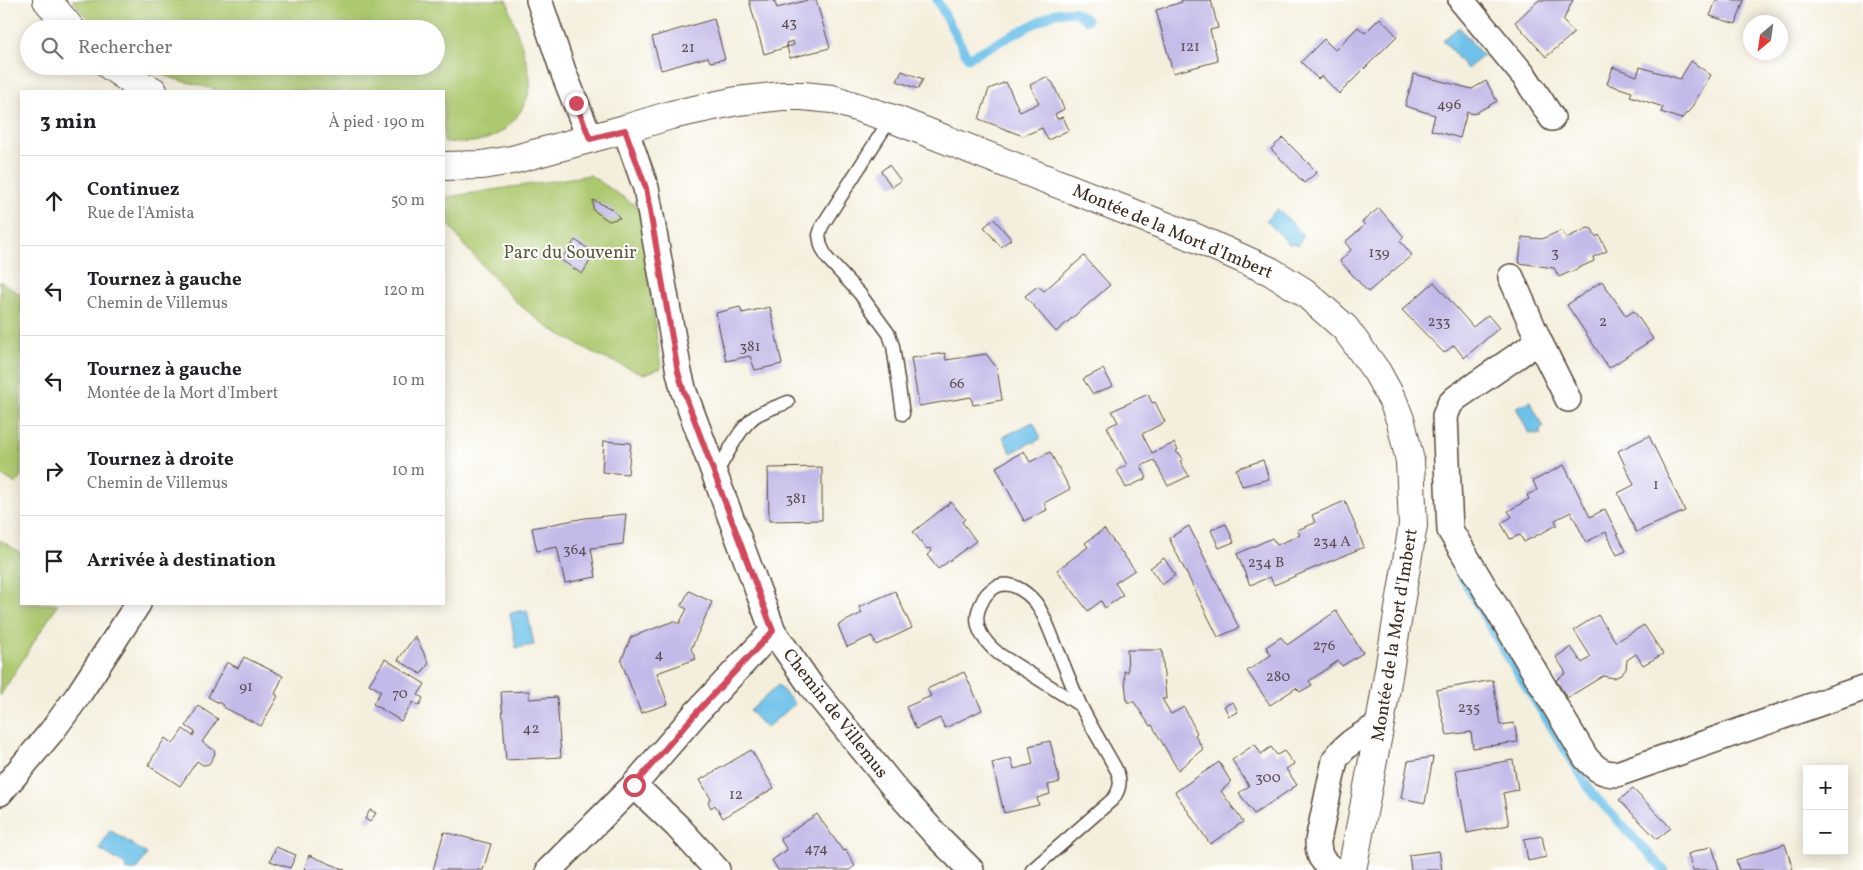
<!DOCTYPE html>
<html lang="fr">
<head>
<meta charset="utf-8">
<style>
	body { margin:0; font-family:Vollkorn,serif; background:#f2f2f2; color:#202124 }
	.controls { position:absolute; right:15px; bottom:15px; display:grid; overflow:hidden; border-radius:0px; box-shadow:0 2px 12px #0003 }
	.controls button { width:45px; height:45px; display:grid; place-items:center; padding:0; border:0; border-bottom:1px solid #e0e0e0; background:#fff; color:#202124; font:25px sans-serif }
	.compass { position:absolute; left:1743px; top:15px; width:45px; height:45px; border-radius:50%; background:#fff; box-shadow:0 2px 12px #0003; rotate:209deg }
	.stop { position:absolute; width:15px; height:15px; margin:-11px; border:4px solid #d1495b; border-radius:50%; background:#fff }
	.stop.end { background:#d1495b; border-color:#fff; box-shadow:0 1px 5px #0008 }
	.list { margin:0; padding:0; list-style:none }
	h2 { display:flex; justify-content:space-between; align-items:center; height:65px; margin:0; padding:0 20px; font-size:21px }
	h2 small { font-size:16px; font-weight:400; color:#757577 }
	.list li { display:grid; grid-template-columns:32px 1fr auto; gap:15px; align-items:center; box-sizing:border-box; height:90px; padding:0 20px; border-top:1px solid #e0e0e0 }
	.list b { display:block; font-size:19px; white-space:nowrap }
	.list p { margin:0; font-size:16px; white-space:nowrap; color:#757577 }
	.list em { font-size:16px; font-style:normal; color:#757577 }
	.icon { flex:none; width:28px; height:28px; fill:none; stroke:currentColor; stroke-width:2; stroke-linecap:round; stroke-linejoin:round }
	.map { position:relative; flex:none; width:1863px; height:870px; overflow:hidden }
	.search { position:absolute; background:#fff; box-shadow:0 2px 12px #0003; left:20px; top:20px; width:425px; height:55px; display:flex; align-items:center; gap:12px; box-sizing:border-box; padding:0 18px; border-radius:28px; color:#757577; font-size:19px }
	.panel { position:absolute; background:#fff; box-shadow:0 2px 12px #0003; left:20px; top:90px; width:425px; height:515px; border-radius:0px }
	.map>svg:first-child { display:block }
	.green { fill:#adc970; stroke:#747a47 }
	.water { fill:#6ec2ea; stroke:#547684 }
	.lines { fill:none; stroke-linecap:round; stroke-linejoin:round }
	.stream { stroke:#6ec2ea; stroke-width:9 }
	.building { fill:#c2bae8 }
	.lane-casing { stroke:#57483b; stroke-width:15 }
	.street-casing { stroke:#57483b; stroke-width:28 }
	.secondary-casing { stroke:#57483b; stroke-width:30 }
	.lane { stroke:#fff; stroke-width:12 }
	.street { stroke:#fff; stroke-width:25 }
	.secondary { stroke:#fff; stroke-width:28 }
	.route { stroke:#d1495b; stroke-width:6 }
	.labels { text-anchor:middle; stroke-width:4; stroke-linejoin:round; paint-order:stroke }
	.number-label { font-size:15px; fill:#5d4e50 }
	.street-label { font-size:18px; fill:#3b2a1e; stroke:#fff }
	.park-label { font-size:18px; fill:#5d5a37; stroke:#fff }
</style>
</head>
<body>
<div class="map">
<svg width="1863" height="870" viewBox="0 0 1863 870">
	<rect width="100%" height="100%" fill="#fff"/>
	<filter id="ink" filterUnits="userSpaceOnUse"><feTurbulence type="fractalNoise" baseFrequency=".02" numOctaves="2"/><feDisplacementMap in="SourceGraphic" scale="10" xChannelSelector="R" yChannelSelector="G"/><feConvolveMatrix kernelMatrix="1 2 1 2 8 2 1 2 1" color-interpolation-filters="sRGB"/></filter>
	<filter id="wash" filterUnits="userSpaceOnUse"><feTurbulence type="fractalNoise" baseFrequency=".0096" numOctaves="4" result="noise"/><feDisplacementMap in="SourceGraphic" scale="20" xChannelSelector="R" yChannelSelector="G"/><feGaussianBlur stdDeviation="1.12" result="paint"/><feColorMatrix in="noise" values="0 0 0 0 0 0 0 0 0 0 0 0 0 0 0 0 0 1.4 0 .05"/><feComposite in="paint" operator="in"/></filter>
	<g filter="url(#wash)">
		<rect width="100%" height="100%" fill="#f4efdd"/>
		<!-- green -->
		<path class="green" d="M72,0H507C514,25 526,53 530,78C532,88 527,99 523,107C504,140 479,145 444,142V91H221L171,78L143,66H436V29H97Z
			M590,175L639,208L661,368L644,374L599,356L546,326L515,301L463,244L444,217V201L447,197Z
			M0,281L21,295V477L16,484L0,474Z
			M0,540L21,553V604H58L0,696Z"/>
		<!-- water -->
		<path class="water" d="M1459,27L1483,56L1467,69L1443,40Z
			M1278,209L1302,233V238L1299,245L1292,243L1290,245L1266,220Z
			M1530,401L1543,427L1539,430L1541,434L1535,435L1533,433L1529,434L1516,407Z
			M1033,422L1040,436V439L1033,443L1032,442L1011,453L1003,437Z
			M527,610L534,645L516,648L510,613Z
			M778,685L795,704L766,728L750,711Z
			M110,830L147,854L137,870H125L127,866L99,849Z"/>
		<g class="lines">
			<!-- stream -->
			<path class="stream" d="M937,0L968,58L1055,13L1073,11L1087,20
				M1459,572L1501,646L1592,793L1664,870"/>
		</g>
		<g id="blocks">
			<!-- building -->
			<path class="building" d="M749,0H774L777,8L808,0H816L830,48L790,58L787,47L794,45L793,41L786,43L787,47L764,54Z
				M1181,0H1211L1218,28L1210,30L1218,61L1173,73L1156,10L1182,2Z
				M1539,0H1573L1563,21L1574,33L1546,57L1515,22Z
				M1716,0H1744L1736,24L1710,16Z
				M1380,18L1397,36L1339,94L1322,76L1318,79L1301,62L1324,39L1335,50L1358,27L1365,33Z
				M714,19L725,59L710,62L708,57L661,70L652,37Z
				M1691,61L1711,75L1690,110L1681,119L1661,112L1663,107L1630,96L1632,92L1607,84L1613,67L1637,76L1640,67L1680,79Z
				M902,71L923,79L918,89L897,81Z
				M1414,74L1472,89L1486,81L1497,101L1474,114L1467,112L1460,138L1431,130L1435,115L1405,106Z
				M1046,77L1053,83L1064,109L1055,114L1057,119L1063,117L1069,130L1048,140L1042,128L1023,136L979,119L989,89L1006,82L1020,112L1039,103L1030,85Z
				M1283,138L1317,172L1304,183L1271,149Z
				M889,165L901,181L892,187L881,171Z
				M593,200L612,209L620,218L609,221L593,210Z
				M1379,208L1404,237L1400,241L1412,255L1368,292L1340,261L1351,250L1345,242L1365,225L1362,222Z
				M994,219L1011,239L1001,247L984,227Z
				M1588,228L1592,229L1596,237L1599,235L1607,251L1593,257L1594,261L1559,277L1554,268L1519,263L1522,237L1542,239L1562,230L1566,238Z
				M575,240L595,253L582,274L561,260Z
				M1084,256L1110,285L1056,332L1025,296L1038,286L1044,291Z
				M1602,281L1626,316L1634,311L1653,339L1609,368L1567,305Z
				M1434,282L1473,327L1488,315L1499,328L1464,358L1454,345L1444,353L1402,310Z
				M740,307L742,313L770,307L782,364L755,370L750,356L726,361L716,313Z
				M945,353L946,360L986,354L997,368L1002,400L973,405L971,397L919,406L911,358Z
				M1103,369L1113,386L1093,394L1083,379Z
				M1148,394L1152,403L1155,402L1165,422L1142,434L1152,453L1174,443L1178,450L1176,451L1178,454H1180L1183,460L1180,461L1189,476L1168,486L1154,460L1141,466L1147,478L1126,488L1117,470L1127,465L1107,427L1118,422L1112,411Z
				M1649,436L1685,511L1636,532L1618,493L1634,485L1618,451Z
				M604,441L631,443L628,474L602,472Z
				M1024,451L1030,462L1050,452L1070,489L1044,503L1047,510L1024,521L996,467Z
				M1263,460L1269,479L1242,486L1236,469Z
				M1564,465L1590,517L1605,509L1626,551L1617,555L1606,532L1586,542L1571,512L1555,520L1557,525L1524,542L1520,535L1510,539L1501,523L1512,517L1508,511L1529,499L1527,495L1537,490L1533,481Z
				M822,467V520L769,521L768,468Z
				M1345,501L1364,547L1274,585L1270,577L1250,585L1237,554L1272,538L1277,545L1300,535L1297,530L1315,523L1312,515Z
				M951,502L965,519L962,522L976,541L938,569L927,555L932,551L930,548L927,549L913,532Z
				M626,514L623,544L591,548L596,577L565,583L557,547L537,551L532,528L585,518Z
				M1226,524L1234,542L1219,548L1211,530Z
				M1189,526L1239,628L1218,637L1169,538Z
				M1104,529L1135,570L1115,583L1123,595L1105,608L1101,601L1088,611L1057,570L1088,547L1085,543Z
				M1164,558L1175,575L1162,585L1150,568Z
				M689,591L712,602L691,649L696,659L657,673L668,704L641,713L621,661L631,637L674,621L679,624L687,609L681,606Z
				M895,591L912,628L876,645L872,636L847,647L838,625L862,613L859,607Z
				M1336,611L1363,653L1342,666L1338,661L1309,681L1312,685L1300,692L1296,688L1270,705L1247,671L1271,655L1266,647L1281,637L1287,645Z
				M1598,615L1616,642L1644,625L1663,654L1643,665L1636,654L1627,660L1626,669L1621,675L1614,678L1603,676L1567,698L1556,680L1566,673L1556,657L1571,647L1582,663L1591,657L1574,630Z
				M415,636L429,663L421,674L398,660Z
				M1127,650H1162L1166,699H1162L1171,714L1184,707L1197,733L1195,735L1203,749L1178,770L1152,725L1150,726L1134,702H1127L1124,671L1128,672Z
				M244,657L283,676L275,694L278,696L261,726L223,707V705L208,697L227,662L238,668Z
				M385,659L425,684L418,695L423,698L419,706L413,702L401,721L373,704L381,691L369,684Z
				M964,672L982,710L945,728L940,718L916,729L906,707L931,696L927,689Z
				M1493,680L1500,725L1514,723L1518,742L1473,748L1471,732L1447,735L1436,690Z
				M529,691V699L557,697L561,757L506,760L501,692Z
				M1233,702L1238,712L1229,716L1224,706Z
				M198,706L218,719L202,742L214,750L215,754L209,764L203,765L197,761L180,786L148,765L165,738L173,744L183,729L193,736L195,732L186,726Z
				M1050,741L1060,782L1048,785L1050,794L1037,798L1039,805L1004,813L992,763L1011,758L1014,769L1033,764L1029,746Z
				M1255,744L1261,754L1271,747L1277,755L1284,751L1294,764L1286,769L1297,785L1254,814L1239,793L1249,786L1232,760Z
				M751,750L774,788L723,818L715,805L711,808L708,802L711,799L700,780Z
				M1433,757L1425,803L1401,798L1408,761Z
				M1513,760L1518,790L1503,793L1509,825L1467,833L1456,770Z
				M1219,762L1231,782L1221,791L1243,822L1210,844L1175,792Z
				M1633,789L1671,828L1657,839L1619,800Z
				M370,810L376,813L370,822L365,819Z
				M817,814L843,851L846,850L855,866L849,870H778L772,860L787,850L780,839Z
				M444,832L491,844L483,870H433Z
				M1542,836L1546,857L1528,861L1524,839Z
				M1785,844L1793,870H1739L1736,860Z
				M1712,846L1719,870H1693L1688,854Z
				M276,847L296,855L290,868L270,861Z
				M1439,851L1442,870H1411L1409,855Z
				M309,855L345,870H304Z"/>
		</g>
	</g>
	<g filter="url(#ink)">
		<use href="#blocks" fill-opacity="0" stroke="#57483b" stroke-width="1"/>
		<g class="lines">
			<defs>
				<path id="lane" d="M891,118L822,226L819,235L821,246L827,258L860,294L889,334L893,346L903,414
					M715,475C726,458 741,423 759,414C768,409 779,406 788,402
					M1032,870L1113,799C1120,790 1122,782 1117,771C1105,749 1091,727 1080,704C1071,684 1063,662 1054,641C1049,629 1044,614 1036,603C1027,592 1009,578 994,588C989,591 984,597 982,602C970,623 982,640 999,654L1081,706"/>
				<path id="street" d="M539,0L564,74L590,139
					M1461,0L1525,77L1552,118
					M625,129L646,188L679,372L684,392L773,631L811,686L896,790L937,836L971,870
					M1511,277L1539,341L1568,399
					M1539,341L1456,398L1450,404L1445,416L1450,530L1586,758C1596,769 1602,774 1617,774L1863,688
					M634,785L677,826L717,870
					M0,793L52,731L77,697L138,604
					M549,870L634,785L697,712L773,631
					M1334,870C1322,862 1318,856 1318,841L1335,760C1345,743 1363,735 1380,724"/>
				<path id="secondary" d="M47,0L71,29
					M110,66L126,77L153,91
					M444,166L482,165L512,160L625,129L671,115L737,101L782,96H803L832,99L896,120L1196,238L1270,271L1304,292L1345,328L1377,372L1393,401L1401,422L1410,461L1413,525L1380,724L1352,870"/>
			</defs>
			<!-- lane casing -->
			<use href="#lane" class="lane-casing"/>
			<!-- street casing -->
			<use href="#street" class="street-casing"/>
			<!-- secondary casing -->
			<use href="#secondary" class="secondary-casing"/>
			<!-- lane -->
			<use href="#lane" class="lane"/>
			<!-- street -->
			<use href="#street" class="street"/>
			<!-- secondary -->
			<use href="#secondary" class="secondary"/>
		</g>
	</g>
	<g class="lines" filter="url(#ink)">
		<!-- route -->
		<path class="route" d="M576,103L590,139L625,130L646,188L678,372L684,392L773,631L697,712L634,785"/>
	</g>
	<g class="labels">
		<!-- number labels -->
		<g class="number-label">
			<text x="789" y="27">43</text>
			<text x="1190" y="51">121</text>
			<text x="688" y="52">21</text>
			<text x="1449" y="109">496</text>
			<text x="1379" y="257">139</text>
			<text x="1555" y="257">3</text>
			<text x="1439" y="326">233</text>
			<text x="1603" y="326">2</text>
			<text x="750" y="351">381</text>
			<text x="957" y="388">66</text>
			<text x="1656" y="489">1</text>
			<text x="796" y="503">381</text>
			<text x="1332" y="546">234 A</text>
			<text x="575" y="554">364</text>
			<text x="1266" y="567">234 B</text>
			<text x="1324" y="650">276</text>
			<text x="659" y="659">4</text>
			<text x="1278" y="681">280</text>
			<text x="246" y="691">91</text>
			<text x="400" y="698">70</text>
			<text x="1469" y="712">235</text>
			<text x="531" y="733">42</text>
			<text x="1268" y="782">300</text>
			<text x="736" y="799">12</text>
			<text x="816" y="853">474</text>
		</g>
		<!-- street labels -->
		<g class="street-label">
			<text transform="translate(1173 231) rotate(23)" y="6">Montée de la Mort d'Imbert</text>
			<text transform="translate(1394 635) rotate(-81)" y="6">Montée de la Mort d'Imbert</text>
			<text transform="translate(836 713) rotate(52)" y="6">Chemin de Villemus</text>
		</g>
		<!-- park labels -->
		<g class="park-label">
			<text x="570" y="258">Parc du Souvenir</text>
		</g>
	</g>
</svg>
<div class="controls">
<button>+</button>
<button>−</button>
</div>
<svg class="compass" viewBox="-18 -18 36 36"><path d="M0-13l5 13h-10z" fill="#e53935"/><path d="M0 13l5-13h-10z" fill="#757577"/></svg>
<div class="stop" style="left:634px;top:785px"></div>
<div class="stop end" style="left:576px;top:103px"></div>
<div class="search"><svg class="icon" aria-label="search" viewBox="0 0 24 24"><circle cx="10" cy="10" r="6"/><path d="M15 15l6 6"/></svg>Rechercher</div>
<section class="panel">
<h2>3 min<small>À pied · 190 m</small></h2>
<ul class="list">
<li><svg class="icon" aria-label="ahead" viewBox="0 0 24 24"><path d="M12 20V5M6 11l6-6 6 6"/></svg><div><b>Continuez</b><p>Rue de l'Amista</p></div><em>50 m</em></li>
<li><svg class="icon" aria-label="left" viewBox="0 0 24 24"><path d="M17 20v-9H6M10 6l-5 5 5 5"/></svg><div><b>Tournez à gauche</b><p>Chemin de Villemus</p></div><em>120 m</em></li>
<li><svg class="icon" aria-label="left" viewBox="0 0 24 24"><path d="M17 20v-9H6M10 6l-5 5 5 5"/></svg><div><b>Tournez à gauche</b><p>Montée de la Mort d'Imbert</p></div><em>10 m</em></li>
<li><svg class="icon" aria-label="right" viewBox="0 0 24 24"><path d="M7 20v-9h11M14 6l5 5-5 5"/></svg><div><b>Tournez à droite</b><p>Chemin de Villemus</p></div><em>10 m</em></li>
<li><svg class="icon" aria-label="arrive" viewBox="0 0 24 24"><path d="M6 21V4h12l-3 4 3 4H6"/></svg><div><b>Arrivée à destination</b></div></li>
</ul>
</section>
</div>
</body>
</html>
